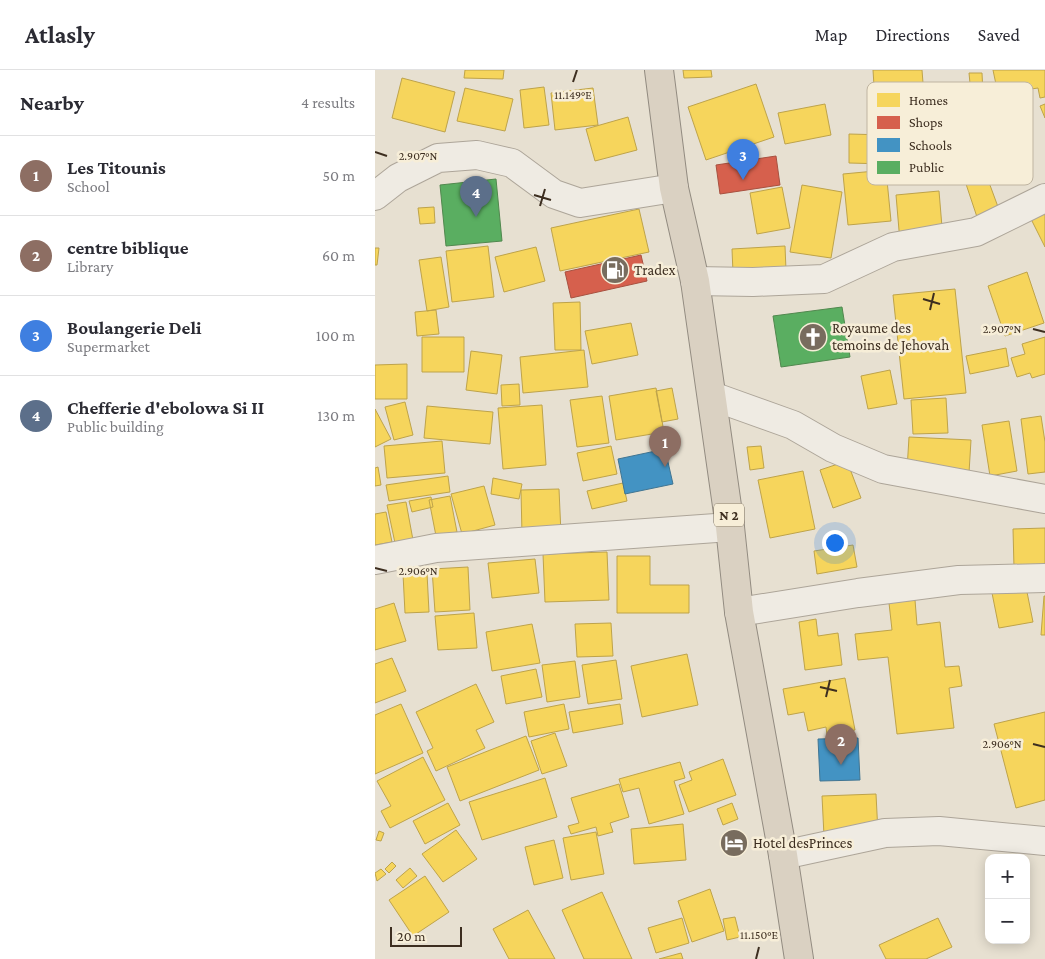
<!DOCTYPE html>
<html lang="en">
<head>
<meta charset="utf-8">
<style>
	body { margin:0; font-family:"Crimson Pro",serif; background:#f7f7f7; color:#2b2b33 }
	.controls { position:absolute; right:15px; bottom:15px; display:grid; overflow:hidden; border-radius:10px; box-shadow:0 2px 12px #0003 }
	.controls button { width:45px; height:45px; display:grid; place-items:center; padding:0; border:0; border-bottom:1px solid #e1e1e2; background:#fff; color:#2b2b33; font:25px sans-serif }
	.scale { position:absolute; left:15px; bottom:12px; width:72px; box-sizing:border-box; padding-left:5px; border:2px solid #3d2e20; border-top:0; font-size:14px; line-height:18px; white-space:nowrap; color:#3d2e20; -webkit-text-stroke:4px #f7eed8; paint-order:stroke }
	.you { position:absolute; left:459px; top:472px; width:18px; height:18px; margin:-12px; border:4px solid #fff; border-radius:50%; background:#1a73e8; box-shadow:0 0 0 8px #1a73e833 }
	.badge { display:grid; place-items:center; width:32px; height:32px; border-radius:50%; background:#786c5e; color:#fff; font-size:16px; font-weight:700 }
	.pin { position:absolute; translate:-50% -41px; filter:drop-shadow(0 1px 2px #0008) }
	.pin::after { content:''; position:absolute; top:26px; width:18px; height:15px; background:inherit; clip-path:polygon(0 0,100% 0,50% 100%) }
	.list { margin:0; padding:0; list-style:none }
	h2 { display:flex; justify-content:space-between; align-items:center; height:65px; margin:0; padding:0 20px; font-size:21px }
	h2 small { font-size:16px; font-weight:400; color:#7c7c81 }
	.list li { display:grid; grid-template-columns:32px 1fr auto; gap:15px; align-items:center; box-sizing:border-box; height:80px; padding:0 20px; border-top:1px solid #e1e1e2 }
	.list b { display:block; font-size:19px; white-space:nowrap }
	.list p { margin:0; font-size:16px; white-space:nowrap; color:#7c7c81 }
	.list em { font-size:16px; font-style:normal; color:#7c7c81 }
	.map { position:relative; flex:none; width:670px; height:889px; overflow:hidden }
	header { display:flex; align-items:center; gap:30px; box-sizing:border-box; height:70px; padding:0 25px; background:#fff; border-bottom:1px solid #e1e1e2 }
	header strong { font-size:24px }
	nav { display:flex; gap:28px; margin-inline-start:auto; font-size:18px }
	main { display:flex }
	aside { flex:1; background:#fff }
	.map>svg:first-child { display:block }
	.homes { fill:#f6d55c; stroke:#bea34a }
	.shops { fill:#d6604d; stroke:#a85140 }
	.schools { fill:#4393c3; stroke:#417592 }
	.public { fill:#5aae61; stroke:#51884e }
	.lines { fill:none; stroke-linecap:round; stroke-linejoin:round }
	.street-casing { stroke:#ada599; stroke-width:30 }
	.highway-casing { stroke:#928b80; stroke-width:30 }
	.street { stroke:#efebe3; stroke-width:28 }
	.highway { stroke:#dad1c2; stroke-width:28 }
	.ticks { fill:none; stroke:#3d2e20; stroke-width:2 }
	.labels { text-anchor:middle; stroke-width:5; stroke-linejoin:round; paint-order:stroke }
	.shield { fill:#f7eed8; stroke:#756857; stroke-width:1 }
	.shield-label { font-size:14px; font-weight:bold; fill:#3d2e20 }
	.poi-label { font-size:15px; fill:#3d2e20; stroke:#f7eed8; text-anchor:start }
	.key { fill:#f7eed8; stroke:#bfb4a1; stroke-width:1 }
	.key-label { font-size:14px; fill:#3d2e20 }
	.ticks-label { font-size:12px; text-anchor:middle; fill:#3d2e20; stroke:#f7eed8; stroke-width:5; stroke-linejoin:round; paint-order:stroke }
</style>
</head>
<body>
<header>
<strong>Atlasly</strong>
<nav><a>Map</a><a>Directions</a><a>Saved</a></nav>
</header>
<main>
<aside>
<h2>Nearby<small>4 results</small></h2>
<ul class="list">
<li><span class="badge" style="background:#8d6e63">1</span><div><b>Les Titounis</b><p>School</p></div><em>50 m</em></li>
<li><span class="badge" style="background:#8d6e63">2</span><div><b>centre biblique</b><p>Library</p></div><em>60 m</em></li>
<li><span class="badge" style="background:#3f7fe0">3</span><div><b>Boulangerie Deli</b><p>Supermarket</p></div><em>100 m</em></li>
<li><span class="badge" style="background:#5c6f8a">4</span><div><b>Chefferie d'ebolowa Si II</b><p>Public building</p></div><em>130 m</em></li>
</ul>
</aside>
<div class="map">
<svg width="670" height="889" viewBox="0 0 670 889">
	<rect width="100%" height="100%" fill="#e7e0d1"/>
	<!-- homes -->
	<path class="homes" d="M90,0H129L128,9L89,8Z
		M308,0H336L337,7L309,8Z
		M498,0H547L548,13L499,16Z
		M618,0H670V27L665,28L663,18L623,24Z
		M594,3H607L608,23L596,24Z
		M27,8L80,22L70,62L17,48Z
		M381,14L399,67L331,90L313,37Z
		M169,17L174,55L149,58L145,20Z
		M90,18L138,29L130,61L82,51Z
		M218,18L223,55L180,60L176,23Z
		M450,34L456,65L410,74L403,43Z
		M670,34V48L665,36Z
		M253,47L262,80L220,91L211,59Z
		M474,64L511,65V94L474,93Z
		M511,100L516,151L473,155L468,104Z
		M612,107L626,145L604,153L591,114Z
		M427,115L467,122L456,188L415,182Z
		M407,117L415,158L382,164L375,123Z
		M564,121L568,169L525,172L521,125Z
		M59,137L60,153L45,154L43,138Z
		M264,139L274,182L185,201L176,158Z
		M670,142V177L656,149Z
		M113,176L119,227L77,232L71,181Z
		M410,176L411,200L358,203L357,179Z
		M161,177L170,211L129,222L120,187Z
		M0,178H4L2,195H0Z
		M66,187L74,237L52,241L44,190Z
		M652,202L669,253L630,266L613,216Z
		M580,219L591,323L529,329L518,225Z
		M205,232L206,280H180L178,233Z
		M61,240L64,264L42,266L40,242Z
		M256,253L263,285L217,294L210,261Z
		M47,267H89V302H47Z
		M670,267V304L657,308L655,303L642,307L636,288L650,284L647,274Z
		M631,278L634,296L595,304L591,286Z
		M209,280L213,317L148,323L145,287Z
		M96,281L127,285L122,324L91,320Z
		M32,294V329H0V295Z
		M515,300L522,334L493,339L486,306Z
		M144,314L145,335L127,336L126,315Z
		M281,318L289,362L241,370L234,326Z
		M297,318L303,349L287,352L281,321Z
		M227,326L234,373L202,377L195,330Z
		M571,328L573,363L538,364L536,330Z
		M30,332L38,365L19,370L10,337Z
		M167,335L171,395L128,399L123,338Z
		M52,336L118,342L115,374L49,368Z
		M0,339L16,369L0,377Z
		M666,346L670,372V402L653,404L646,349Z
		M634,351L642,401L615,406L607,355Z
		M534,367L596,370L594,403L532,400Z
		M67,371L70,403L12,408L9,376Z
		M236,376L242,404L208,411L202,383Z
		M386,376L389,398L375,400L372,377Z
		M472,391L486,428L458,438L445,400Z
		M3,397L6,415L0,416V398Z
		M428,401L440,459L395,468L383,410Z
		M73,406L75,422L14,431L11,415Z
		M118,408L147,414L144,429L116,424Z
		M248,413L252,431L217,439L212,421Z
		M109,416L120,455L87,464L76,424Z
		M184,419L186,464L147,465L146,420Z
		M75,426L82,462L61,466L54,430Z
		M56,427L58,437L37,442L34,431Z
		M31,432L38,470L20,473L12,435Z
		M11,442L17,472L0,475V444Z
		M670,458V497L639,498L638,459Z
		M478,475L482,497L442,504L439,481Z
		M232,482L234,530L170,532L168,484Z
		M242,486H275V515H314V543H242Z
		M160,489L164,523L117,528L113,493Z
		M93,497L95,540L60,542L57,499Z
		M52,503L54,542L30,543L28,504Z
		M651,517L658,552L624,558L617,523Z
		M669,526H670V565H666Z
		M540,530L542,555L565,552L570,597L584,596L587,616L574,618L579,658L522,664L513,587L483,590L480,564L517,560L514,533Z
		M19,533L31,571L0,580V539Z
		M99,543L102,578L63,580L60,546Z
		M441,549L443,566L463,563L467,595L430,600L424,552Z
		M236,553L238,586L202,587L200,554Z
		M157,554L165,593L117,601L111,562Z
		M312,584L323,635L267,647L256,596Z
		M17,588L31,621L0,633V594Z
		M241,590L247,629L213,634L207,595Z
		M200,591L205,627L172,632L167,595Z
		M161,599L167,627L131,634L126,606Z
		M470,608L480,660L452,665L451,657L433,661L429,642L413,645L408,619Z
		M101,614L119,652L101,660L110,678L61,701L52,681L58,678L41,642Z
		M26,634L48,683L0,704V645Z
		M189,634L194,659L154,667L149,642Z
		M245,634L248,654L198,663L194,642Z
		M670,642V730L641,738L619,654Z
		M180,663L192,696L167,704L156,671Z
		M151,666L164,700L85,731L72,697Z
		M48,687L70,730L15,758L6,741L16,736L2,711Z
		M348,689L361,725L314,742L304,715L317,710L314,702Z
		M305,692L310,708L299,711L309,744L274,754L264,718L248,722L244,709Z
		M170,708L182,747L107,770L94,732Z
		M244,714L254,747L235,753L238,762L223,766L221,757L196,764L193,756L204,753L196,728Z
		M501,724L503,763L449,766L447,726Z
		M73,733L85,755L50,774L38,751Z
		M357,733L363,749L348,755L342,739Z
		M308,754L311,790L259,794L256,759Z
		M81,760L102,789L68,812L47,784Z
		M4,761L9,763L6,771L1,770Z
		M221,762L229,804L196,810L188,768Z
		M179,770L188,808L159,815L150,777Z
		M17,792L21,796L14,803L10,799Z
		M35,798L42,806L28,818L21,810Z
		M6,799L11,804L2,811L0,803Z
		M50,806L74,842L38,866L14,830Z
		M335,819L349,861L317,872L303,831Z
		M227,822L257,889H209L187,840Z
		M153,840L180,889H134L118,859Z
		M360,847L365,867L352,870L348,849Z
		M307,848L314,873L281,883L273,858Z
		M563,848L577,877L551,889H511L504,875Z
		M306,883L308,889H284Z"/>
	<!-- shops -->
	<path class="shops" d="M401,86L405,115L345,124L341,95Z
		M266,185L272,211L196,228L190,202Z"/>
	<!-- schools -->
	<path class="schools" d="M290,379L298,414L250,424L243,389Z
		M483,668L485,710L445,711L443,669Z"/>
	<!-- public -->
	<path class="public" d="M121,109L127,171L71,176L65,115Z
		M467,237L475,287L406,297L398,246Z"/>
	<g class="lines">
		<defs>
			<path id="street" d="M0,126L23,108L63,88L102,85L137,93L179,124L205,133L299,118
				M320,211L378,212L449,209L518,177L601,162L670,128
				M337,326L418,355L458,378L508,399L670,429
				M0,490L61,478L355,457
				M364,542L483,523L584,510L670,508
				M408,785L510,763L564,761L670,771"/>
			<path id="highway" d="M284,0L299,118L320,211L355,457L364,542L408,785L424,889"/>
		</defs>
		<!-- street casing -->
		<use href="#street" class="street-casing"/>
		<!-- highway casing -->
		<use href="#highway" class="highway-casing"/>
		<!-- street -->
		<use href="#street" class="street"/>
		<!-- highway -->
		<use href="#highway" class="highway"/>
	</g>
	<!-- ticks -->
	<path class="ticks" d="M198,12L202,0M0,82L12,86M159,125L176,130M165,136L170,119M548,229L565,234M555,240L559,223M658,259L670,262M0,498L12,501M445,617L462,621M451,627L455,610M658,674L670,677M381,889L384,877"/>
	<!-- icons -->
	<defs>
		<symbol id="fuel-disc" viewBox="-11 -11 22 22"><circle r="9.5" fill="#786c5e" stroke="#f7eed8"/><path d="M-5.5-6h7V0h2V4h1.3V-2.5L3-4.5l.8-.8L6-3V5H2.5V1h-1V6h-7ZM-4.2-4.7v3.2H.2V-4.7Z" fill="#fff"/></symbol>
		<symbol id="church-disc" viewBox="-11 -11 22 22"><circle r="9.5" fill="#786c5e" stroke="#f7eed8"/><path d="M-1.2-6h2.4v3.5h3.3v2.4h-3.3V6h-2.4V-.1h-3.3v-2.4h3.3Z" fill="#fff"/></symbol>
		<symbol id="hotel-disc" viewBox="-11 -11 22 22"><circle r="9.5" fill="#786c5e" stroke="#f7eed8"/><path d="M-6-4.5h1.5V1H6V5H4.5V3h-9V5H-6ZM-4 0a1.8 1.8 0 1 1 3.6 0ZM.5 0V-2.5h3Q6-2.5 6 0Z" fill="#fff"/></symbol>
	</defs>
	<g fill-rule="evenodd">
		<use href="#fuel-disc" x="224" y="184" width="32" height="32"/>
		<use href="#church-disc" x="422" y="251" width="32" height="32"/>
		<use href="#hotel-disc" x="343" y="757" width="32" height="32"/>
	</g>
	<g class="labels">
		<!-- shield labels -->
		<rect class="shield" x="339" y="433.5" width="30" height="23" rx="4"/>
		<g class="shield-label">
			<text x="354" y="450">N 2</text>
		</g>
		<!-- poi labels -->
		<g class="poi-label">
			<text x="259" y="205">Tradex</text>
			<text x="457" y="263">Royaume des<tspan x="457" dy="17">temoins de Jehovah</tspan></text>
			<text x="378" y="778">Hotel desPrinces</text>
		</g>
	</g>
	<!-- legend -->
	<rect x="492" y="12" width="166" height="103" rx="8" class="key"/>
	<rect x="502" y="23" width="23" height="14" fill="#f6d55c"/>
	<rect x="502" y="46" width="23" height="13" fill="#d6604d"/>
	<rect x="502" y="68" width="23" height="14" fill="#4393c3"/>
	<rect x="502" y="91" width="23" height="13" fill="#5aae61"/>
	<g class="key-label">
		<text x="534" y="35">Homes</text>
		<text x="534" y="57">Shops</text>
		<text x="534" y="80">Schools</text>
		<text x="534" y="102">Public</text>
	</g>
	<g class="ticks-label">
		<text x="198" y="29">11.149°E</text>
		<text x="43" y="90">2.907°N</text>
		<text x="627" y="263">2.907°N</text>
		<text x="43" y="505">2.906°N</text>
		<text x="627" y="678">2.906°N</text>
		<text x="384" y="869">11.150°E</text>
	</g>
</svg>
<div class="controls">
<button>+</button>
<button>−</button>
</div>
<div class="scale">20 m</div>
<div class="you"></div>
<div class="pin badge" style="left:290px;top:397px;background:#8d6e63">1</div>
<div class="pin badge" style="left:466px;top:695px;background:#8d6e63">2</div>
<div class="pin badge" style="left:368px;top:110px;background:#3f7fe0">3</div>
<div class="pin badge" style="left:101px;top:147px;background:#5c6f8a">4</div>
</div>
</main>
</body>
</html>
